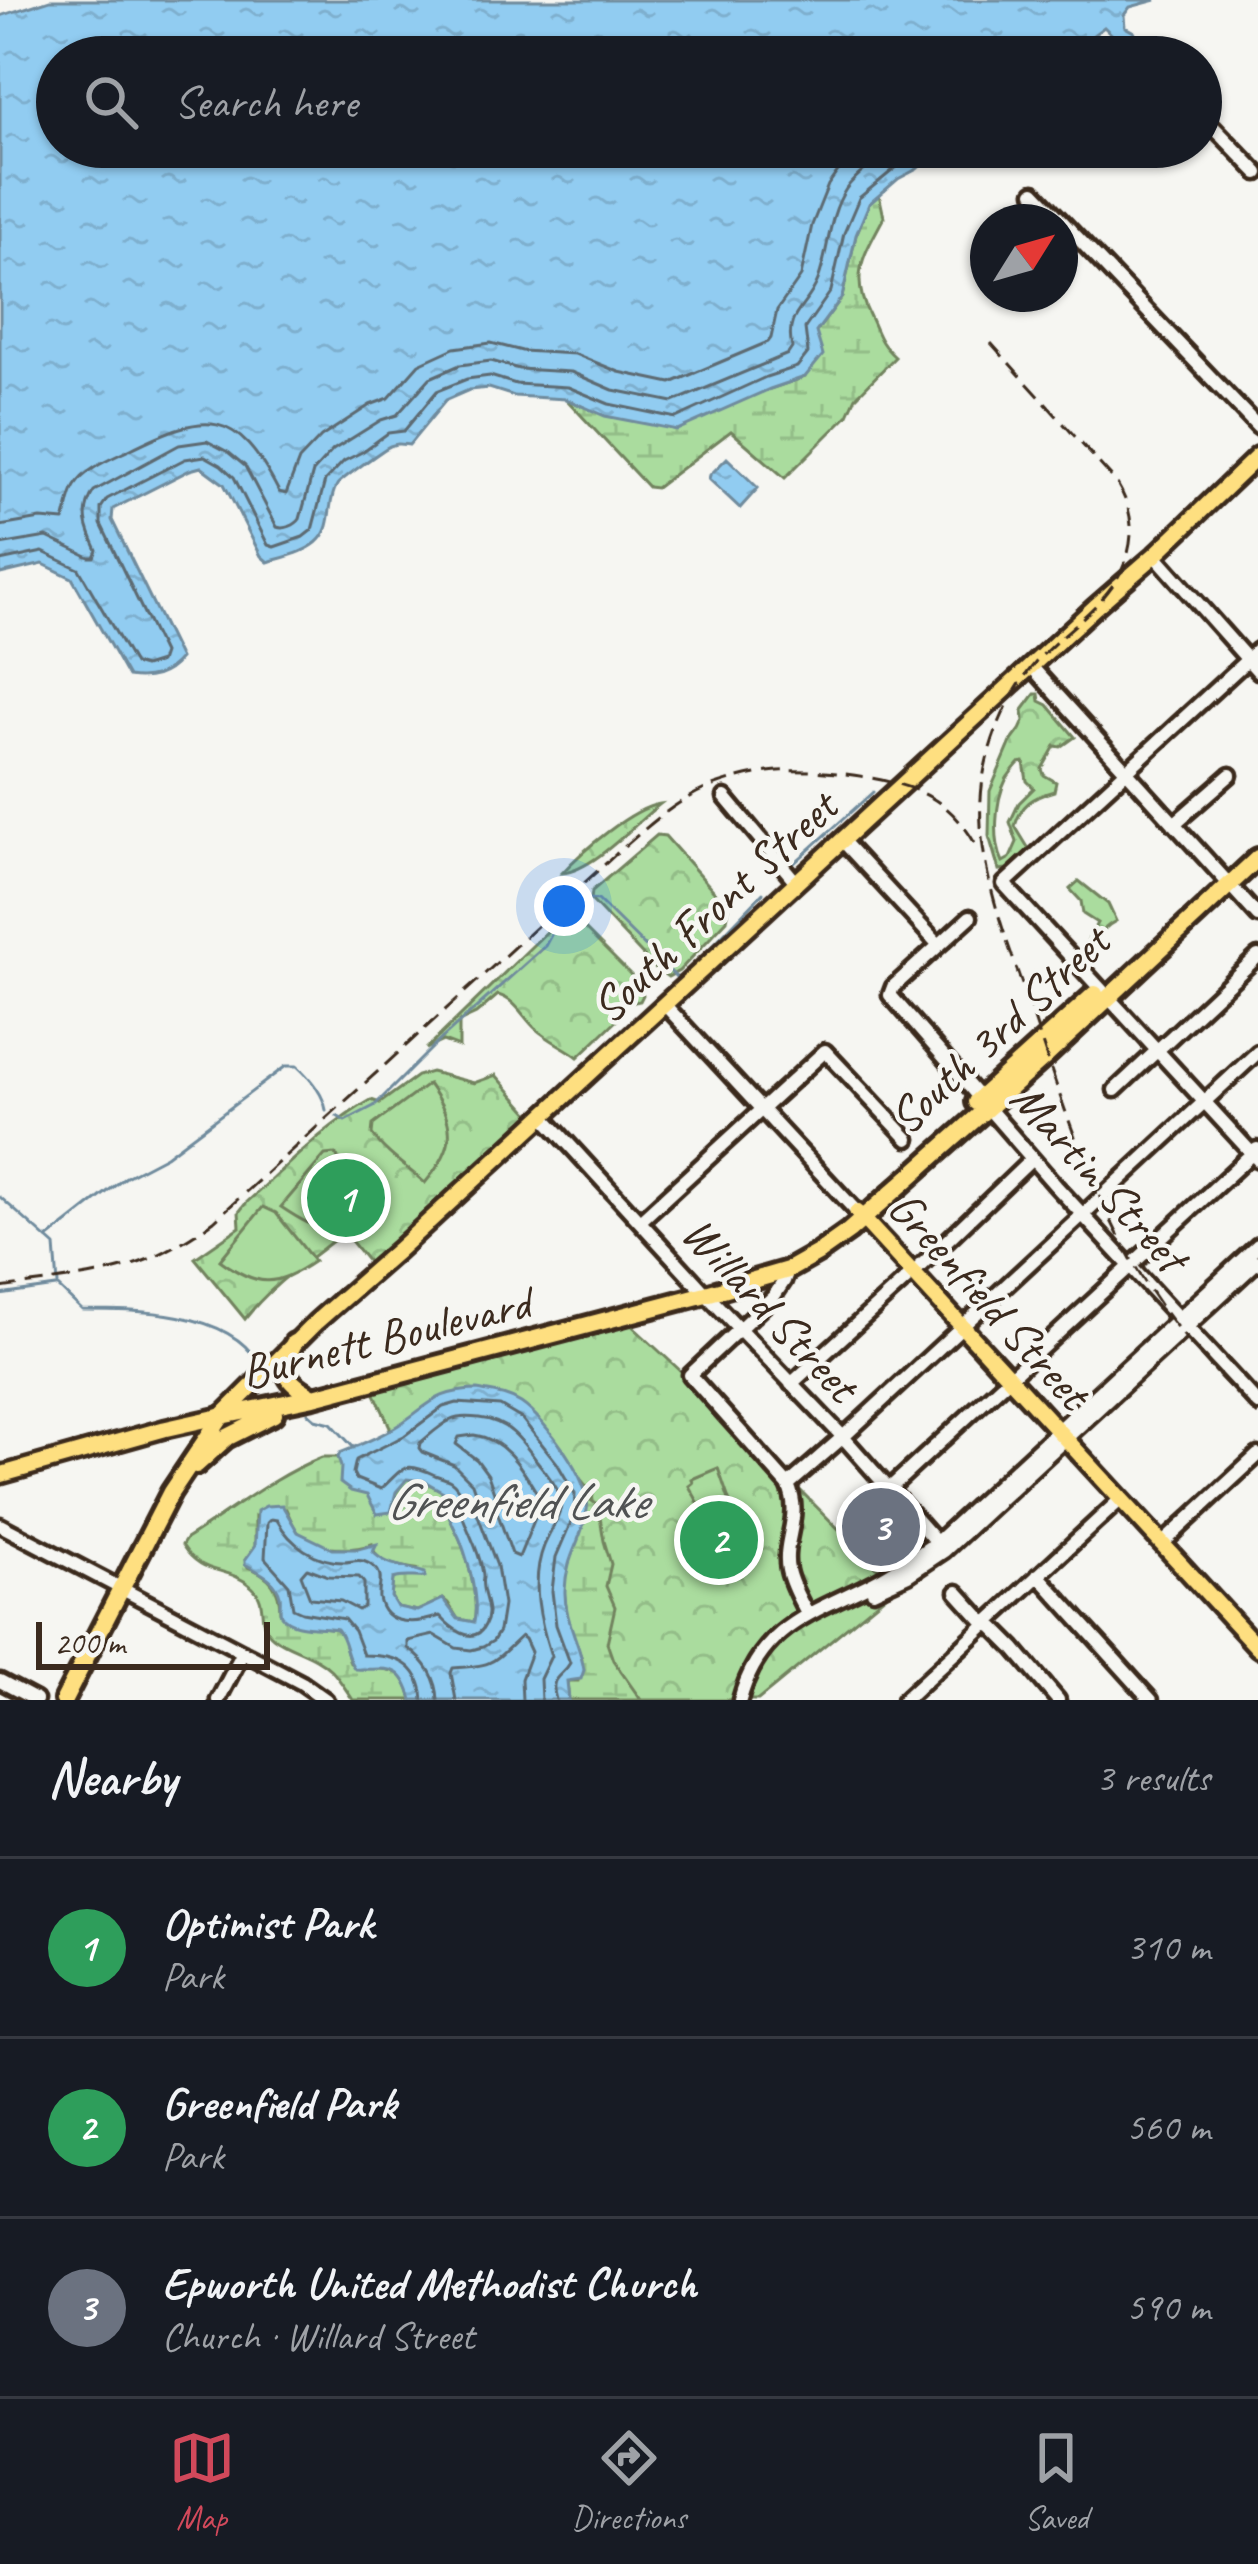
<!DOCTYPE html>
<html lang="en">
<head>
<meta charset="utf-8">
<style>
	body { margin:0; font-family:Caveat,sans-serif; background:#20242c; color:#f1f3f6 }
	.compass { position:absolute; left:970px; top:204px; width:108px; height:108px; border-radius:50%; background:#171b24; box-shadow:0 3px 9px #0004; rotate:53deg }
	.scale { position:absolute; left:36px; bottom:30px; width:234px; box-sizing:border-box; padding-left:12px; border:6px solid #3b2a1e; border-top:0; font-size:33px; line-height:42px; white-space:nowrap; color:#3b2a1e; -webkit-text-stroke:9px #f6f6f2; paint-order:stroke }
	.you { position:absolute; left:564px; top:906px; width:42px; height:42px; margin:-30px; border:9px solid #fff; border-radius:50%; background:#1a73e8; box-shadow:0 0 0 18px #1a73e833 }
	.badge { display:grid; place-items:center; width:78px; height:78px; border-radius:50%; background:#d1495b; color:#fff; font-size:39px; font-weight:700 }
	.pin { position:absolute; translate:-50% -50%; border:6px solid #fff; box-shadow:0 3px 12px #0006 }
	.list { margin:0; padding:0; list-style:none }
	h2 { display:flex; justify-content:space-between; align-items:center; height:156px; margin:0; padding:0 48px; font-size:51px }
	h2 small { font-size:39px; font-weight:400; color:#9ea1a6 }
	.list li { display:grid; grid-template-columns:78px 1fr auto; gap:36px; align-items:center; box-sizing:border-box; height:180px; padding:0 48px; border-top:3px solid #363941 }
	.list b { display:block; font-size:45px; white-space:nowrap }
	.list p { margin:0; font-size:39px; white-space:nowrap; color:#9ea1a6 }
	.list em { font-size:39px; font-style:normal; color:#9ea1a6 }
	.icon { flex:none; width:66px; height:66px; fill:none; stroke:currentColor; stroke-width:2; stroke-linecap:round; stroke-linejoin:round }
	.map { position:relative; flex:none; width:1258px; height:1700px; overflow:hidden }
	.search { position:absolute; background:#171b24; box-shadow:0 3px 9px #0004; left:36px; right:36px; top:36px; height:132px; display:flex; align-items:center; gap:30px; box-sizing:border-box; padding:0 42px; border-radius:66px; color:#9ea1a6; font-size:45px }
	.sheet { height:696px; background:#171b24 }
	nav { display:flex; justify-content:space-around; align-items:center; box-sizing:border-box; height:168px; border-top:3px solid #363941; background:#171b24; font-size:33px; color:#9ea1a6 }
	nav a { display:grid; justify-items:center; gap:6px }
	nav .on { color:#d1495b }
	.map>svg:first-child { display:block }
	.forest { fill:url(#forest-crowns); stroke:#72835e; stroke-width:3; fill-rule:evenodd }
	.wetland { fill:url(#wetland-marsh); stroke:#72835e; stroke-width:3 }
	.garden { fill:#aadc9e; stroke:#72835e; stroke-width:3 }
	.water { fill:url(#water-ripples); stroke:#6f8b9d; stroke-width:3 }
	.lines { fill:none; stroke-linecap:round; stroke-linejoin:round }
	.shore { stroke:#5d6b72; stroke-width:3 }
	.stream { stroke:#6f8b9d; stroke-width:3 }
	.minor-casing { stroke:#3b2a1e; stroke-width:21 }
	.major-casing { stroke:#3b2a1e; stroke-width:24 }
	.highway-casing { stroke:#3b2a1e; stroke-width:26 }
	.minor { stroke:#f6f6f2; stroke-width:12 }
	.major { stroke:#fedf80; stroke-width:15 }
	.highway { stroke:#fedf80; stroke-width:16 }
	.rail { stroke:#3b2a1e; stroke-width:3; stroke-dasharray:18 9; stroke-linecap:butt }
	.labels { text-anchor:middle; stroke-width:9; stroke-linejoin:round; paint-order:stroke }
	.street-label { font-size:48px; fill:#3b2a1e; stroke:#f6f6f2 }
	.water-label { font-size:51px; font-style:italic; fill:#505253; stroke:#f6f6f2 }
</style>
</head>
<body>
<div class="map">
<svg width="1258" height="1700" viewBox="0 0 1258 1700">
	<defs>
		<pattern id="forest-crowns" width="20" height="18" patternUnits="userSpaceOnUse" patternTransform="scale(3)"><rect width="20" height="18" fill="#aadc9e"/><path d="M2 6a3 3 0 1 1 6 0M12 15a3 3 0 1 1 6 0" fill="none" stroke="#93bd88"/></pattern>
		<pattern id="wetland-marsh" width="20" height="14" patternUnits="userSpaceOnUse" patternTransform="scale(3)"><rect width="20" height="14" fill="#aadc9e"/><path d="M1 5h8M5 5V1M11 12h8M15 12V8" fill="none" stroke="#93bd88"/></pattern>
		<pattern id="water-ripples" width="26" height="14" patternUnits="userSpaceOnUse" patternTransform="scale(3)"><rect width="26" height="14" fill="#91ccf1"/><path d="M2 4q2-2 4 0t4 0M15 11q2-2 4 0t4 0" fill="none" stroke="#7eafce"/></pattern>
	</defs>
	<rect width="100%" height="100%" fill="#f6f6f2"/>
	<filter id="ink" filterUnits="userSpaceOnUse"><feTurbulence type="fractalNoise" baseFrequency=".00833" numOctaves="2"/><feDisplacementMap in="SourceGraphic" scale="24" xChannelSelector="R" yChannelSelector="G"/><feConvolveMatrix kernelMatrix="1 2 1 2 8 2 1 2 1" color-interpolation-filters="sRGB"/></filter>
	<g filter="url(#ink)">
		<!-- forest -->
		<path class="forest" d="M1035,694H1039L1040,701L1048,705L1075,737L1061,747L1055,746L1042,769L1044,775L1056,782L1054,791C1033,797 1021,804 1015,826L1029,849L1007,869L999,870L989,836L990,791L1011,742L1020,730L1024,721L1023,710ZM1024,762L1027,781L1034,788L1019,803L1010,822L1017,842L1010,858L1003,862C993,842 995,801 1006,780C1007,777 1017,765 1019,763Z
			M660,804C634,824 594,870 562,873C582,851 632,808 660,804Z
			M657,835L665,836L729,908L727,920L679,971L668,977L653,966L591,900L592,891Z
			M1079,881L1108,904L1116,921C1096,931 1098,943 1085,954L1083,949L1097,923L1083,914L1081,901L1070,889Z
			M562,917L574,918L639,983L643,995L640,1001L624,1004L621,1016L578,1057C565,1047 548,1040 536,1029C522,1016 516,1000 498,995L476,1014L459,1022V1047L443,1041L426,1049Z
			M431,1072L474,1083L496,1075L530,1114L369,1263L344,1232C310,1260 272,1283 245,1319L195,1258L240,1227L239,1212L246,1203C286,1167 324,1126 371,1100L380,1103L417,1076Z
			M616,1311L698,1387L896,1587L758,1700H609L579,1609L593,1494L549,1441L386,1456L390,1427L366,1374Z"/>
		<!-- wetland -->
		<path class="wetland" d="M879,194L884,217C864,255 849,275 870,317C879,336 879,342 895,357L856,397L848,415L785,478L731,431L656,488L648,487L566,399L605,415L770,389L805,377L816,332L842,297L856,235L869,204Z
			M322,1457H338C349,1483 368,1496 391,1512L396,1493L406,1479L424,1481L447,1494C449,1501 448,1507 449,1514C451,1524 458,1533 461,1542C469,1563 479,1601 474,1622L458,1619L448,1603L443,1599L417,1611L397,1607L391,1597L393,1579L415,1569C398,1566 374,1564 372,1544C348,1553 311,1551 295,1528C294,1527 287,1511 286,1509L255,1516V1546L245,1560L248,1567C270,1575 280,1588 280,1611L298,1624L337,1629L343,1637L350,1663C379,1677 401,1654 412,1700H353C346,1690 339,1678 331,1670C315,1654 290,1650 273,1637C254,1622 270,1604 252,1587C226,1564 203,1578 182,1545L186,1539C232,1510 272,1477 322,1457Z
			M588,1498L596,1504L600,1517L604,1541L611,1564L606,1586L615,1607L607,1643L613,1660L641,1700H569L567,1681H578L582,1659L568,1623L564,1591L568,1559L585,1519Z"/>
		<!-- garden -->
		<path class="garden" d="M428,1084C457,1124 457,1145 425,1183C407,1167 386,1154 372,1134L373,1125Z
			M335,1154L377,1207C336,1237 321,1234 281,1207L325,1155Z
			M263,1207L276,1213L314,1261C276,1287 258,1288 220,1260Z
			M718,1468L736,1520L715,1532L689,1486L693,1483L692,1479Z"/>
		<!-- water -->
		<path class="water" d="M50,0H1156L1130,7L1124,15L1125,27L1134,32L1150,57H1135L1104,27L1064,57H57V147H941L917,169L898,179L869,204L856,235L842,297L816,332L823,355L805,377L770,389L677,430L605,416L566,399L514,396L489,388L469,390L446,400L409,445C400,444 398,443 390,446C385,448 339,481 337,485C327,500 333,525 320,539C309,552 284,557 268,562L261,556L224,484L201,467L190,470L113,509L112,520L180,659C166,676 149,680 128,677L72,578L43,564L0,574V16Z
			M727,458L758,488L740,508L709,479L710,475Z
			M477,1390C493,1393 507,1394 521,1403C545,1419 592,1481 587,1510C583,1539 566,1555 565,1590C564,1620 580,1642 584,1670L581,1679L567,1681L569,1700H412C401,1660 386,1671 355,1669C345,1658 347,1641 337,1629C323,1626 291,1630 281,1615C279,1611 281,1599 280,1596C276,1578 258,1572 245,1564V1560L255,1546L257,1511L266,1506L282,1505L298,1532L333,1549H358L377,1544L373,1552C387,1567 407,1566 425,1573V1577C414,1578 403,1575 393,1579L391,1597L397,1607L417,1611L443,1599L458,1619L474,1622C479,1601 469,1563 461,1542C458,1533 451,1524 449,1514C448,1507 449,1501 447,1494L424,1481L407,1479L396,1492L391,1512L377,1514L367,1495L351,1491L340,1483L341,1467L338,1457L340,1453C360,1445 382,1436 400,1424C432,1403 435,1391 477,1390Z"/>
		<g class="lines">
			<!-- shore -->
			<path class="shore" d="M0,526L41,519L64,521C68,511 68,497 75,486C86,468 111,459 129,450C207,411 236,408 279,492L286,494L299,460L321,437L370,405L389,398L419,364L454,348L491,343L522,351L575,354L619,372L671,383L768,342L771,338L777,310L801,276L812,225L828,185L838,171L866,147
				M0,545L47,537L89,557H94L97,550C87,529 80,512 94,491L179,445L207,441L228,452L245,466L277,527C284,530 296,525 300,519L313,472L333,450L381,420L397,415L430,378L460,365L491,361L519,369L571,372L613,390L673,402L788,354L792,348C784,313 807,309 818,280C829,251 828,216 846,189C858,172 881,158 898,147
				M0,561L43,552L79,569L134,664L144,667L160,662L163,653L101,524V508L107,499L185,459L205,456L221,465L234,477L268,545L274,547L303,537L312,530L325,481L344,461L362,452L388,433L404,431L437,391L467,379L490,376L516,384L568,387L609,404L676,418L766,377L797,367L808,353L805,328L831,291L844,233L859,198L921,147
				M474,1435C509,1440 524,1473 542,1501L519,1557L512,1554L495,1506L494,1492L488,1475L477,1460L456,1444L459,1437Z
				M307,1568L328,1576L359,1577L364,1583V1607L358,1610L341,1601L310,1598L301,1575Z
				M423,1700C420,1662 395,1655 363,1655L354,1631L344,1619L302,1612L293,1608L289,1585L265,1558L267,1523L271,1519L277,1520C290,1544 315,1562 344,1562C350,1562 357,1559 363,1561C369,1563 374,1566 378,1571C383,1578 378,1589 379,1598C384,1629 420,1623 440,1616C450,1627 474,1648 485,1625C492,1612 485,1601 483,1588C481,1574 485,1583 482,1569C479,1551 469,1534 463,1517C460,1507 464,1498 458,1489C452,1479 445,1479 435,1475C403,1460 404,1468 381,1489L356,1479L353,1473L356,1460L404,1436L443,1407L457,1403L500,1406L522,1419L557,1463L575,1494L574,1515L556,1557L552,1591L556,1625L570,1663C561,1679 549,1674 556,1700
				M438,1700C437,1677 426,1661 408,1648V1641L434,1635L456,1648L471,1650L483,1647L493,1641L499,1631L503,1605L497,1566L476,1510V1495L472,1483L454,1465L422,1452L419,1448L420,1443C430,1435 440,1425 451,1420C459,1416 470,1417 479,1418C508,1421 521,1439 537,1461C545,1472 560,1488 561,1502C562,1515 549,1533 544,1546C530,1581 540,1622 551,1656L540,1679L541,1700
				M456,1700L451,1673L453,1668C495,1666 492,1663 521,1636L525,1639L531,1652L521,1679L522,1700"/>
			<!-- stream -->
			<path class="stream" d="M790,867L873,792
				M581,898L598,900L676,977L681,978L763,893
				M337,1116L345,1121L374,1106L438,1042L545,946L564,911
				M0,1197L55,1246L58,1285
				M47,1239L126,1177L166,1156L286,1066H297C309,1077 323,1093 326,1110
				M58,1287L82,1310C136,1310 227,1310 258,1362
				M0,1295L56,1287
				M308,1413L315,1419L331,1423L354,1448"/>
			<defs>
				<path id="minor" d="M1201,114L1258,173
					M1034,192L1258,427
					M1155,555L1258,671
					M1258,650L1004,884L1258,1160
					M1031,666L1258,916
					M725,797L796,882
					M1174,824L1230,775
					M842,840L938,944
					M970,917L893,987L890,995L1056,1186L1258,1404
					M664,1004L857,1212
					M1115,1090L1258,956
					M543,1116L706,1294L843,1437L944,1551
					M640,1221L825,1051L908,1139
					M788,1270L784,1281L774,1296L690,1375L788,1485C803,1517 782,1540 788,1570C791,1585 800,1600 807,1614
					M791,1384L913,1273L1032,1159
					M788,1485L843,1437L1258,1052
					M888,1490L1257,1149
					M0,1525L302,1683L326,1700
					M1162,1544L1258,1455
					M1038,1575L1151,1700
					M873,1591L908,1575L944,1551L1258,1261
					M957,1592L985,1623L993,1627L1014,1648L1058,1700
					M0,1681L36,1700
					M218,1700L243,1652
					M740,1700C760,1625 814,1613 874,1582C896,1571 916,1556 937,1542L1258,1245
					M904,1700L1121,1499"/>
				<path id="major" d="M857,1212L1258,1648
					M0,1475L164,1429L222,1416L316,1322L398,1250L1095,607L1155,555L1258,456"/>
				<path id="highway" d="M976,1102L1095,994
					M294,1343C279,1373 286,1382 314,1397
					M196,1465L226,1438L274,1414
					M64,1700L171,1492L222,1416L314,1397L706,1294L788,1270L818,1253L849,1231L1046,1056L1258,858"/>
			</defs>
			<!-- minor casing -->
			<use href="#minor" class="minor-casing"/>
			<!-- major casing -->
			<use href="#major" class="major-casing"/>
			<!-- highway casing -->
			<use href="#highway" class="highway-casing"/>
			<!-- minor -->
			<use href="#minor" class="minor"/>
			<!-- major -->
			<use href="#major" class="major"/>
			<!-- highway -->
			<use href="#highway" class="highway"/>
			<!-- rail -->
			<path class="rail" d="M991,343L1116,482C1126,498 1132,515 1131,534C1128,594 1072,621 1036,662C1011,691 993,730 985,768C968,849 1004,931 1030,1007C1061,1100 1090,1191 1141,1276C1173,1328 1214,1373 1258,1415
				M0,1288C49,1281 102,1278 149,1259C172,1249 193,1236 214,1221L616,854C644,830 671,804 705,789C725,781 747,775 768,772C809,767 895,776 930,797C952,809 968,829 979,851"/>
		</g>
	</g>
	<g class="labels">
		<!-- street labels -->
		<g class="street-label">
			<text transform="translate(713 906) rotate(-43)" y="17">South Front Street</text>
			<text transform="translate(998 1029) rotate(-43)" y="17">South 3rd Street</text>
			<text transform="translate(1100 1176) rotate(48)" y="17">Martin Street</text>
			<text transform="translate(990 1299) rotate(48)" y="17">Greenfield Street</text>
			<text transform="translate(771 1308) rotate(47)" y="17">Willard Street</text>
			<text transform="translate(385 1336) rotate(-14)" y="17">Burnett Boulevard</text>
		</g>
		<!-- water labels -->
		<g class="water-label">
			<text x="516" y="1518">Greenfield Lake</text>
		</g>
	</g>
</svg>
<svg class="compass" viewBox="-18 -18 36 36"><path d="M0-13l5 13h-10z" fill="#e53935"/><path d="M0 13l5-13h-10z" fill="#9ea1a6"/></svg>
<div class="scale">200 m</div>
<div class="you"></div>
<div class="pin badge" style="left:346px;top:1198px;background:#2e9e5b">1</div>
<div class="pin badge" style="left:719px;top:1540px;background:#2e9e5b">2</div>
<div class="pin badge" style="left:881px;top:1527px;background:#6b7280">3</div>
<div class="search"><svg class="icon" aria-label="search" viewBox="0 0 24 24"><circle cx="10" cy="10" r="6"/><path d="M15 15l6 6"/></svg>Search here</div>
</div>
<section class="sheet">
<h2>Nearby<small>3 results</small></h2>
<ul class="list">
<li><span class="badge" style="background:#2e9e5b">1</span><div><b>Optimist Park</b><p>Park</p></div><em>310 m</em></li>
<li><span class="badge" style="background:#2e9e5b">2</span><div><b>Greenfield Park</b><p>Park</p></div><em>560 m</em></li>
<li><span class="badge" style="background:#6b7280">3</span><div><b>Epworth United Methodist Church</b><p>Church · Willard Street</p></div><em>590 m</em></li>
</ul>
</section>
<nav>
<a class="on"><svg class="icon" aria-label="map" viewBox="0 0 24 24"><path d="M3 6l6-2 6 2 6-2v14l-6 2-6-2-6 2zM9 4v14M15 6v14"/></svg>Map</a>
<a><svg class="icon" aria-label="directions" viewBox="0 0 24 24"><path d="M12 3l9 9-9 9-9-9zM9 14v-3h6M13 9l2 2-2 2"/></svg>Directions</a>
<a><svg class="icon" aria-label="saved" viewBox="0 0 24 24"><path d="M7 4h10v16l-5-4-5 4z"/></svg>Saved</a>
</nav>
</body>
</html>
